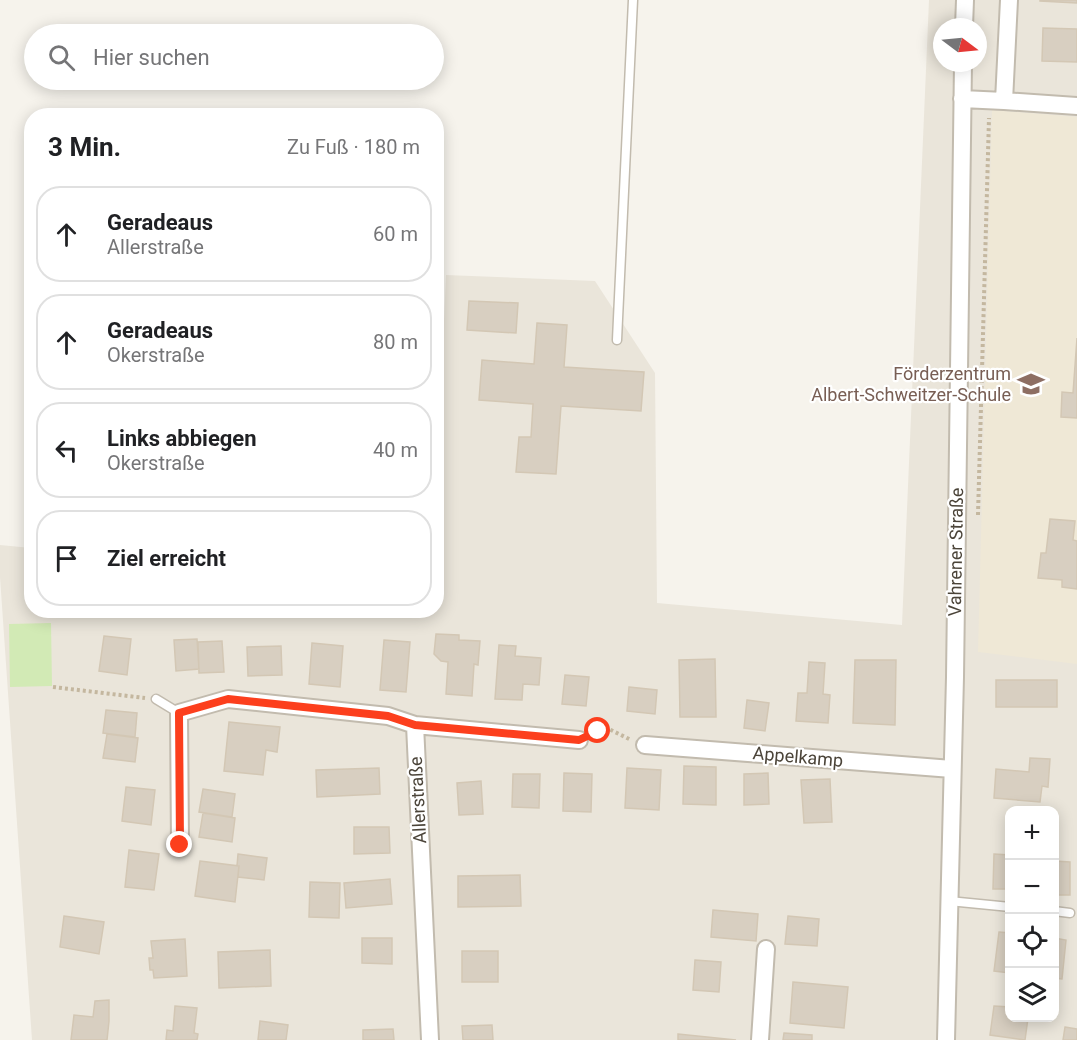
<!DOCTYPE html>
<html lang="de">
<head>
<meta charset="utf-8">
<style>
	body { margin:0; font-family:Roboto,sans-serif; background:#f2f2f2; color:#202124 }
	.controls { position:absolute; right:18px; bottom:18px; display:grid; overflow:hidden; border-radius:12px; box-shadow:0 3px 15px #0003 }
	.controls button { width:54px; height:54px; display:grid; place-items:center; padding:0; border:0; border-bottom:2px solid #e0e0e0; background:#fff; color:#202124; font:30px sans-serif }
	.compass { position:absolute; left:933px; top:18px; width:54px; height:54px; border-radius:50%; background:#fff; box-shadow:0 3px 15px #0003; rotate:106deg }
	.stop { position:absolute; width:18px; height:18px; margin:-14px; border:4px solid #fc3f1d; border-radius:50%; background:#fff }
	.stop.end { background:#fc3f1d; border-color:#fff; box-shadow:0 2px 6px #0008 }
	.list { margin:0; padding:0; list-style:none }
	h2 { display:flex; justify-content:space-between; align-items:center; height:78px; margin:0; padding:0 24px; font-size:26px }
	h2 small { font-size:20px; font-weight:400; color:#757577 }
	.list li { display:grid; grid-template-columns:39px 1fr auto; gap:18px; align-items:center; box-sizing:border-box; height:96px; margin:0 12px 12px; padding:0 12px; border:2px solid #e0e0e0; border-radius:24px }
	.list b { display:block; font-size:22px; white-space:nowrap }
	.list p { margin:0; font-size:20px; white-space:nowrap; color:#757577 }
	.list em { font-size:20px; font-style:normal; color:#757577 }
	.icon { flex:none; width:33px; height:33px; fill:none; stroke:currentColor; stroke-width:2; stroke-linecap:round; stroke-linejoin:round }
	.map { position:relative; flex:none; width:1077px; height:1040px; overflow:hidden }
	.search { position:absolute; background:#fff; box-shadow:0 3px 15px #0003; left:24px; top:24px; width:420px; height:66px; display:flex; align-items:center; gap:15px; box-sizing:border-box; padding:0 21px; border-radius:33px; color:#757577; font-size:22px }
	.panel { position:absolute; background:#fff; box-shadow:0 3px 15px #0003; left:24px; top:108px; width:420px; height:510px; border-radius:24px }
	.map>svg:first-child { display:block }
	.residential { fill:#eae5da; fill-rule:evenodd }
	.education { fill:#efe8d6 }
	.green { fill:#d2eab5 }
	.building { fill:#d8cfc1; stroke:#d3c7b4; stroke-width:1.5 }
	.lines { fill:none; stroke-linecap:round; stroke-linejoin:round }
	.service-casing { stroke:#c2bbae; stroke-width:11 }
	.minor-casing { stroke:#c2bbae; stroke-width:20 }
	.path { stroke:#c4b79f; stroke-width:4; stroke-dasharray:3 3; stroke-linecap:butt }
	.service { stroke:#fff; stroke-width:8 }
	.minor { stroke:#fff; stroke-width:16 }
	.route { stroke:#fc3f1d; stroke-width:8 }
	.labels { text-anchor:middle; stroke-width:4.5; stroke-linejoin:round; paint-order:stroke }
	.education-label { font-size:18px; fill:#785e54; stroke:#fff; text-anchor:end }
	.street-label { font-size:18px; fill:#4b4439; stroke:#fff }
</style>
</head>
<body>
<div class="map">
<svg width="1077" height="1040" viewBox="0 0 1077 1040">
	<rect width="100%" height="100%" fill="#f6f3ec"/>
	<!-- residential -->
	<path class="residential" d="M929,0H1077V1040H32L0,577V545L31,548L32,610H436L437,481L446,275L595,281L655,373L657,603L902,625ZM942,27H978V63H942ZM1010,810H1054V1018H1010Z"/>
	<!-- education -->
	<path class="education" d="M992,110L1077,117V664L978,652Z"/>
	<!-- green -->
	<path class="green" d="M51,623L52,686L10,687L9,624Z"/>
	<!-- building -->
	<path class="building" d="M1040,0H1077V3L1040,1Z
		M1043,28L1077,29V62L1042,61Z
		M469,301L518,303L516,333L467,330Z
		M537,323L567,325L564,367L644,372L641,411L561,406L556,474L516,472L519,437H531L533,404L479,400L482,360L534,364Z
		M1077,338V418L1061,417L1062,392L1073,393Z
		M1050,519L1075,521L1073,540L1077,541V589L1062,587V580L1038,578L1041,553H1046Z
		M83,610H135V612L125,611L124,617L83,612Z
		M436,634L459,635V640L480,641L478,665L474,664L472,696L446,694L448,662L441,661L434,654Z
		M104,636L131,639L127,675L99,671Z
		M197,639L199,669L176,671L174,640Z
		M384,640L410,642L406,692L380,690Z
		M222,641L224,672L199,673L198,642Z
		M312,643L343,646L340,687L309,684Z
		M499,645L516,646L515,656L541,658L539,685L523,684L522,700L495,699Z
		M281,646L282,675L248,676L247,647Z
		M715,659L716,717H680L679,660Z
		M855,660H896L895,725L853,723Z
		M809,662L825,663L823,694L830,695L828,723L796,721L798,693H807Z
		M565,675L589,677L586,706L562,704Z
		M996,680H1057V707H996Z
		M629,687L657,690L655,714L627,711Z
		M747,700L769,703L765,731L744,728Z
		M106,710L137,713L135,737L103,733Z
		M229,722L280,727L277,752L266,750L263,775L224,771Z
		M107,734L138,738L135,762L103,758Z
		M1030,758L1050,759L1048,787L1042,786L1040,802L994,798L996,769L1029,772Z
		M684,766L716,767V805L683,804Z
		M379,768L380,794L317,797L316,770Z
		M627,768L661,770L659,810L625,808Z
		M564,773L592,774L591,812L563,811Z
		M768,773L769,804L744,805V774Z
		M513,774H540L539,808L512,807Z
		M830,779L832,822L804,823L801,780Z
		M481,781L483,814L459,815L457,783Z
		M126,787L155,790L151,825L122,821Z
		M203,789L235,794L232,817L199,812Z
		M203,813L235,818L232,842L199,837Z
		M354,827H389L390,853L354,854Z
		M129,850L159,854L154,890L125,887Z
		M238,854L267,858L264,880L238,877L239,866H237Z
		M994,854L1010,855V889H993Z
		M200,861L239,866L235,902L195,896Z
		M1054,861L1070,862V895H1054Z
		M520,875L521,906L458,907V876Z
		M390,879L392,904L346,908L344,883Z
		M310,882L340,883L339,918L309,917Z
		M713,910L758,914L756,941L711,937Z
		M64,916L104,922L99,954L60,947Z
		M788,916L819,919L817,946L785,944Z
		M999,932L1010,933V973L994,971Z
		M362,938H392V964L362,963Z
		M1054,938L1066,940L1062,979L1054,978Z
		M185,939L187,976L154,978L153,970H150L149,958H153L151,941Z
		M270,950L271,986L219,988L218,952Z
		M462,951H498V982H462Z
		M695,960L721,962L719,992L693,990Z
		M793,982L848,987L844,1028L790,1023Z
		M109,1000V1021L107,1040H71L74,1015L93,1017L95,1001Z
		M175,1006L197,1008L194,1033L198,1034L197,1040H166L167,1030L173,1031Z
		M994,1006L1010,1007V1018H1028L1025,1040L990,1035Z
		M260,1021L288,1025L286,1040H258Z
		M492,1025L493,1040H463L462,1026Z
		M1065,1027L1077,1029V1040H1063Z
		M393,1029L394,1040H363V1030Z
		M784,1033L812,1035V1040H783Z
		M678,1034L736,1040H678Z"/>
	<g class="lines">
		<defs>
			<path id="service" d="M617,340L633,0
				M156,699L179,713
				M949,901L1010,907
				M1054,911L1070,913"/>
			<path id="minor" d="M964,27L965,0
				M962,99L1004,101L1077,106
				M1004,101L1009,0
				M645,745L952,769
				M180,845L179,713L228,699L388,716L415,725
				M430,1040L415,725L579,740
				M760,1040L766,949
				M946,1040L955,677L963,63"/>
		</defs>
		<!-- service casing -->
		<use href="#service" class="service-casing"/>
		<!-- minor casing -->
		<use href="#minor" class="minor-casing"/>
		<!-- path -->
		<path class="path" d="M978,515L989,118
			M53,687L145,698
			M593,733L609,729L631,740"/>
		<!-- service -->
		<use href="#service" class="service"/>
		<!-- minor -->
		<use href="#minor" class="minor"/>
	</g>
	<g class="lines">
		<!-- route -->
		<path class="route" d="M180,845L179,713L228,699L388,716L415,725L579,740L598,731"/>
	</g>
	<!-- icons -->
	<defs>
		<symbol id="school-bare" viewBox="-9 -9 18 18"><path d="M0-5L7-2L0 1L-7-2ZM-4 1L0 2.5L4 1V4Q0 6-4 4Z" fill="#8d6e63" stroke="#fff" stroke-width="2.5" paint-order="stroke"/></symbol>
	</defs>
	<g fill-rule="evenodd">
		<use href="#school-bare" x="1012" y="365" width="38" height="38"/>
	</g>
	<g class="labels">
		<!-- education labels -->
		<g class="education-label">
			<text x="1011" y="380">Förderzentrum<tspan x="1011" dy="21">Albert-Schweitzer-Schule</tspan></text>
		</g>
		<!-- street labels -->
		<g class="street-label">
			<text transform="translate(956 552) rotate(-89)" y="6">Vahrener Straße</text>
			<text transform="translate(798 757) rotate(5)" y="6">Appelkamp</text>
			<text transform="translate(418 800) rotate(-93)" y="6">Allerstraße</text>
		</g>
	</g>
</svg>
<div class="controls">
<button>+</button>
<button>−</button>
<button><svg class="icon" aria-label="locate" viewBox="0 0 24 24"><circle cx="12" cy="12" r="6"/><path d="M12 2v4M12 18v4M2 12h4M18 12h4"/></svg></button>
<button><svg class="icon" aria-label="layers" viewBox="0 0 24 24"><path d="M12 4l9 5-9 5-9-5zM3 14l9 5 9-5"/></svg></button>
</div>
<svg class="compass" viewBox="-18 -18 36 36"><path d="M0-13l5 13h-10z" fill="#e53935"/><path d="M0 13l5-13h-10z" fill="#757577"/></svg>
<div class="stop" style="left:598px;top:731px"></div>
<div class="stop end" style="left:180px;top:845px"></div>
<div class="search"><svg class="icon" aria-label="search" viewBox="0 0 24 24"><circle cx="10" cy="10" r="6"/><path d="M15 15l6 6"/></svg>Hier suchen</div>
<section class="panel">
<h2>3 Min.<small>Zu Fuß · 180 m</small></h2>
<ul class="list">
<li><svg class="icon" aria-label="ahead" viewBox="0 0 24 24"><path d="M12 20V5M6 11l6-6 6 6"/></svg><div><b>Geradeaus</b><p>Allerstraße</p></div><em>60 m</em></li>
<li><svg class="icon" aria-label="ahead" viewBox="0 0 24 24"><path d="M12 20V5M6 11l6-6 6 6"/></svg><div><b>Geradeaus</b><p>Okerstraße</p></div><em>80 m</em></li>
<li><svg class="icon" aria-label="left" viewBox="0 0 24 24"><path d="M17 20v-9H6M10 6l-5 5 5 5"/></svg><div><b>Links abbiegen</b><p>Okerstraße</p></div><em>40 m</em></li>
<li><svg class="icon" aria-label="arrive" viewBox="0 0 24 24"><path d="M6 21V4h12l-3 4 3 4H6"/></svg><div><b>Ziel erreicht</b></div></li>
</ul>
</section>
</div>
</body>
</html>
